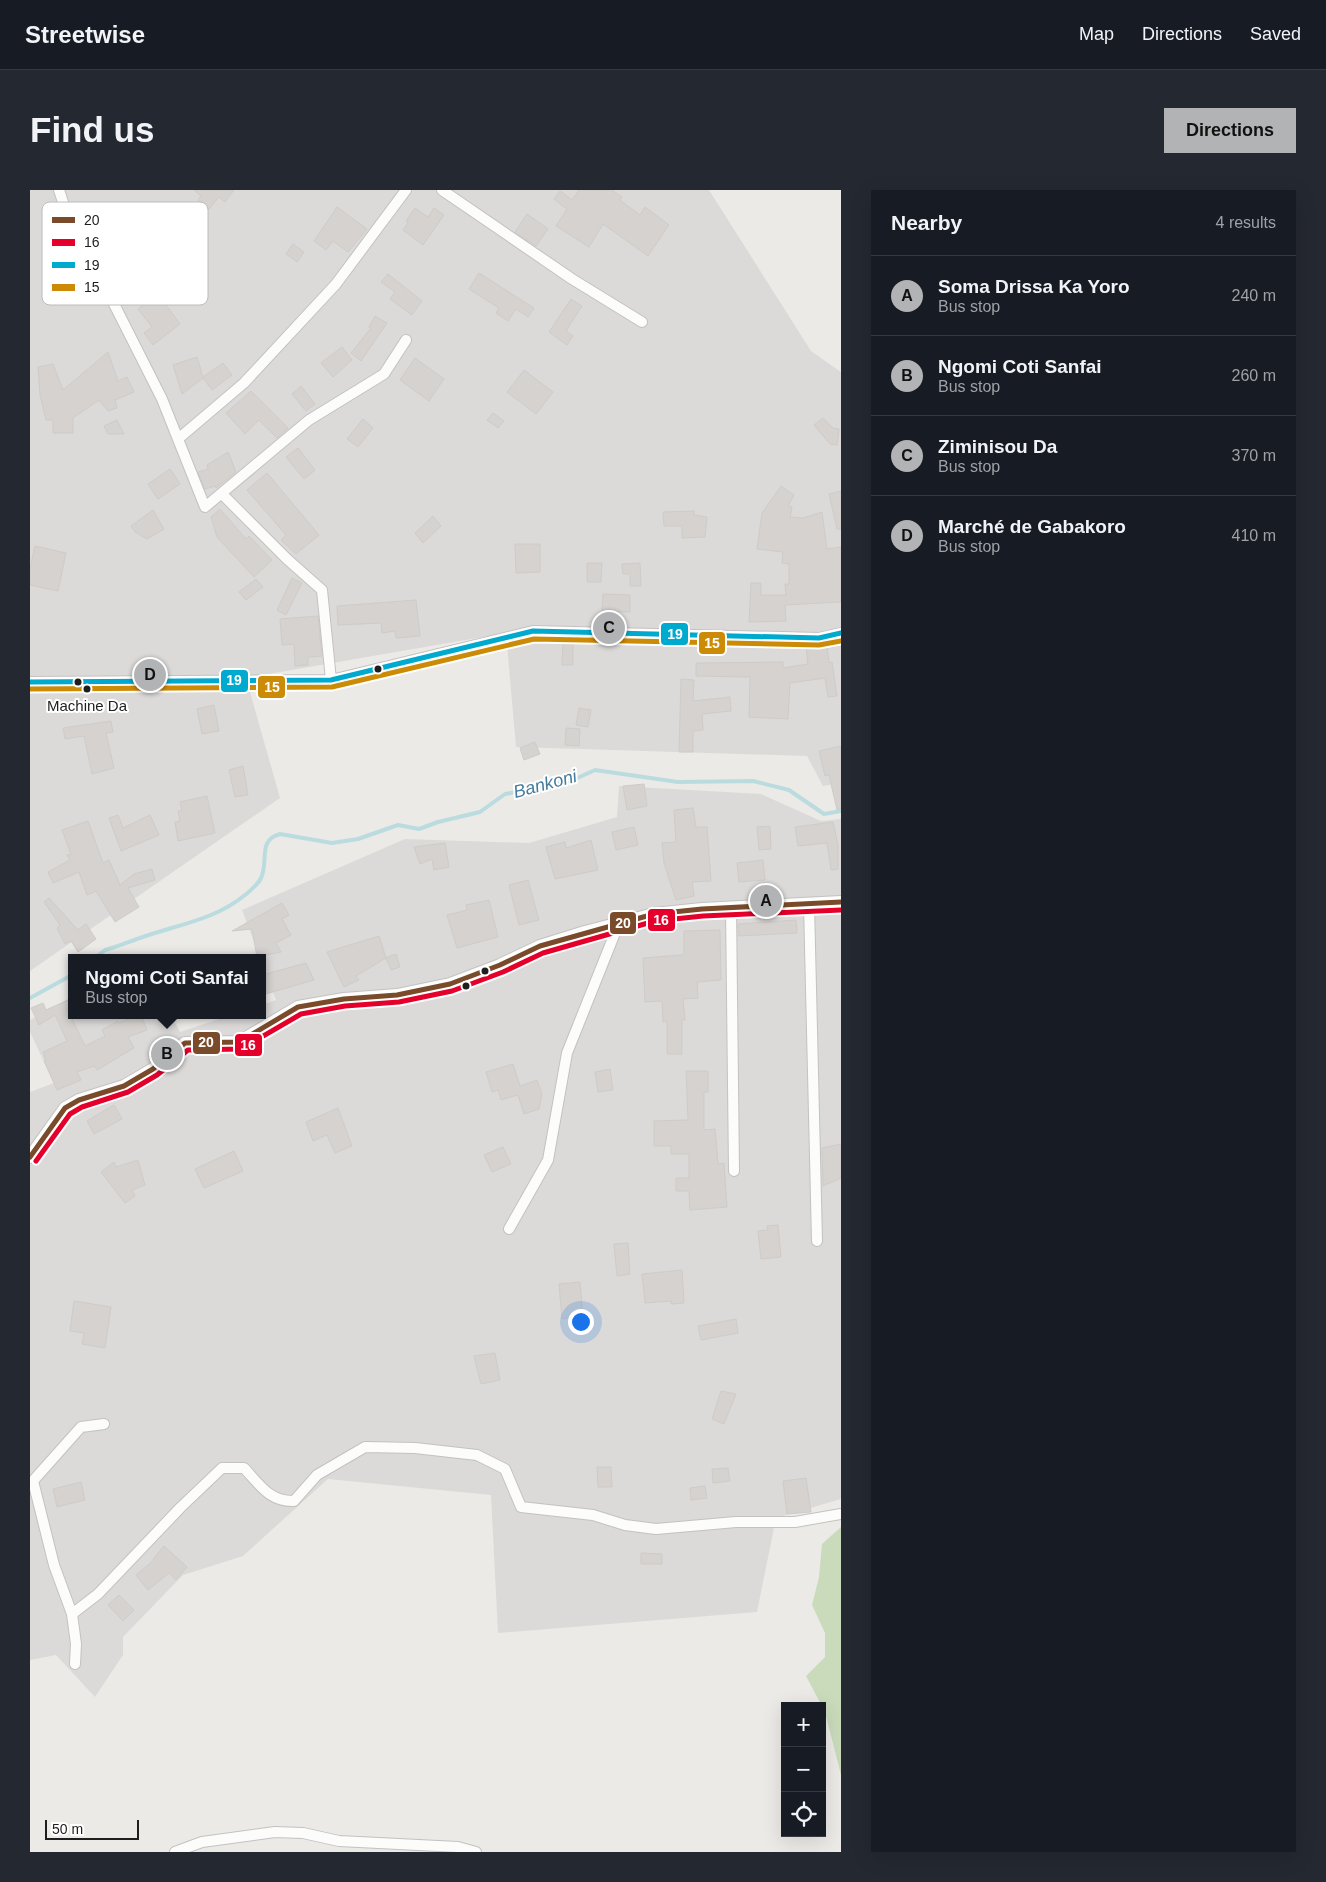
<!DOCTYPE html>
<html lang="en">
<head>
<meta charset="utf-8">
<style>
	body { margin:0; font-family:Helvetica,sans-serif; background:#242831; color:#f1f3f6 }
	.controls { position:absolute; right:15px; bottom:15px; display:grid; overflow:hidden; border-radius:0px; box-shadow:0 5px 20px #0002 }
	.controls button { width:45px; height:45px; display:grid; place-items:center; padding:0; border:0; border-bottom:1px solid #363941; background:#171b24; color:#f1f3f6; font:25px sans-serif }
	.scale { position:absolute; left:15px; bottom:12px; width:94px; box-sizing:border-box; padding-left:5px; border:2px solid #1e1e1e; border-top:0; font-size:14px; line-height:18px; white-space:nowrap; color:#1e1e1e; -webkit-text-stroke:4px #fff; paint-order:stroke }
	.you { position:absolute; left:550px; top:1131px; width:18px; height:18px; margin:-12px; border:4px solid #fff; border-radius:50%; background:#1a73e8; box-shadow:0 0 0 8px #1a73e833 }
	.badge { display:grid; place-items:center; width:32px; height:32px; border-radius:50%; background:#b2b3b4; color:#111; font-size:16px; font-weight:700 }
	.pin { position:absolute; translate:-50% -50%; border:2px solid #fff; box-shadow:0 1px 5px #0006 }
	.popup { position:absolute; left:38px; top:764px; width:198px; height:65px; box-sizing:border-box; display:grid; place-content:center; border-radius:0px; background:#171b24; filter:drop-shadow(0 1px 4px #0005); font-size:16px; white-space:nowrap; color:#9ea1a6 }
	.popup b { font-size:19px; color:#f1f3f6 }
	.popup::after { content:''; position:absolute; left:50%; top:100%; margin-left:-10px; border:10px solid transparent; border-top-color:#171b24 }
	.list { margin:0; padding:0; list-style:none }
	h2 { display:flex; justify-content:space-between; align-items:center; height:65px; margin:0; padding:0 20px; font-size:21px }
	h2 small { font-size:16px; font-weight:400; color:#9ea1a6 }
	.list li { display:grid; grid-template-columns:32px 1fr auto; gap:15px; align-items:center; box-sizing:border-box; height:80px; padding:0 20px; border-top:1px solid #363941 }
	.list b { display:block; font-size:19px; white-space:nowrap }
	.list p { margin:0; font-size:16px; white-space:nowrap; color:#9ea1a6 }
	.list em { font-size:16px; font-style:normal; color:#9ea1a6 }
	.icon { flex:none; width:28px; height:28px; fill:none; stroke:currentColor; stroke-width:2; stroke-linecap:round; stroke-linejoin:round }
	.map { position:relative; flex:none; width:811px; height:1662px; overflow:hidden; border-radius:0px }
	header { display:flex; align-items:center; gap:30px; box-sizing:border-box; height:70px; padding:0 25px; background:#171b24; border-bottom:1px solid #363941 }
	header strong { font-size:24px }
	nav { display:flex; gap:28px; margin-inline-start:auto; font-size:18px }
	.intro { display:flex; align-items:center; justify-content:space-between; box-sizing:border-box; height:120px; padding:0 30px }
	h1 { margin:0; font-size:35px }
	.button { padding:12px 22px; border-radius:0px; background:#b2b3b4; color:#111; font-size:18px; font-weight:700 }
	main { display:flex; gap:30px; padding:0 30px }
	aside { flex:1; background:#171b24; border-radius:0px; box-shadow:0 5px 20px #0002 }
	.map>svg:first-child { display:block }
	.residential { fill:#dbdad8 }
	.forest { fill:#cadbbc }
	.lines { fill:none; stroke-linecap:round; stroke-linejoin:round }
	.stream { stroke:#badcdf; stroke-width:4 }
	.building { fill:#d5d2cf; stroke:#cfcbc8 }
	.minor-casing { stroke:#c3c2c1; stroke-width:12 }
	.tertiary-casing { stroke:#c3c2c1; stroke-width:14 }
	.minor { stroke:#fcfcfb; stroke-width:10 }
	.tertiary { stroke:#fcfcfb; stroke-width:12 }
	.bus-1-casing { stroke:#fff; stroke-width:9 }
	.bus-2-casing { stroke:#fff; stroke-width:9 }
	.bus-3-casing { stroke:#fff; stroke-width:9 }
	.bus-4-casing { stroke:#fff; stroke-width:9 }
	.bus-1 { stroke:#7a4b2a; stroke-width:5 }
	.bus-2 { stroke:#e4002b; stroke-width:5 }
	.bus-3 { stroke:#00a9ce; stroke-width:5 }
	.bus-4 { stroke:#cc8b06; stroke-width:5 }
	.bus-dot { fill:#1e1e1e; stroke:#fff; stroke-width:2 }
	.labels { text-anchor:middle; stroke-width:4; stroke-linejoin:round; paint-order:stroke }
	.bus-label { font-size:15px; fill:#1e1e1e; stroke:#fff }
	.water-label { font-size:18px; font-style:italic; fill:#457b9d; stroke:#fff }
	.key { fill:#fff; stroke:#bcbcbc; stroke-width:1 }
	.key-label { font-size:14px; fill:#1e1e1e }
	.line-badge { stroke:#fff; stroke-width:2 }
	.badge-label { font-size:14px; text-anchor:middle; font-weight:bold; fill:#fff }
</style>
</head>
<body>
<header>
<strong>Streetwise</strong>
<nav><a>Map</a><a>Directions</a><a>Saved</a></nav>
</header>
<div class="intro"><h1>Find us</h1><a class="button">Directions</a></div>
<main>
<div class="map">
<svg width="811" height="1662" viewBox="0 0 811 1662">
	<rect width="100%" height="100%" fill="#eceae7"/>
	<!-- residential -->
	<path class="residential" d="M0,0H679L781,161L811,182V593L793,596L777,566L486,557L476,443L216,488L250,608L0,781Z
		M589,596L731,604L791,631L811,629V1309L746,1328L727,1422L468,1443L461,1305L298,1289L213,1366L153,1385L93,1447V1465L65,1507L26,1465L0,1470V902L24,893L0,842V830L42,807V825H141L150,842L201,825H232V815L246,810L212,720L375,649L499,653L587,627Z"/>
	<!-- forest -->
	<path class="forest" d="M811,1337V1585L795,1522L776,1486L795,1467V1443L782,1415L789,1387L792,1354Z"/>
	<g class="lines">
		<!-- stream -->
		<path class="stream" d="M65,768L75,760C87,757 98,752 110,748C146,735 185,730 215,705C220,701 228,694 231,688C239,672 227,650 250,644L302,653L328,649L368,635L389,639L408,632L450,622L475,604L520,596L543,590L565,580L648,592L723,591L759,600L794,624L811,621
			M0,808L42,785"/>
	</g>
	<!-- building -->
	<path class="building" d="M164,0H204L195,12L189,7L179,19L168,10L171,6Z
		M549,0H582L592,7L590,10L610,25L615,17L639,35L618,66L573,34L559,57L526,36L537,19L524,9L530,1L542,10Z
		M307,17L337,39L318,62L303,51L296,60L284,51Z
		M385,18L398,27L404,18L414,25L393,55L373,40L378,33L376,31Z
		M497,24L518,39L506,56L485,42Z
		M263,54L274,62L267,72L256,64Z
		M116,71L124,82L130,78L137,90L121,99L105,78Z
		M449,83L504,118L498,127L486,119L478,131L466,123L469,118L439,99Z
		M358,84L392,111L382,125L360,109L365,102L351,92Z
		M128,104L150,134L123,155L114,143L122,137L108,119Z
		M541,109L552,116L536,141L543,146L537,155L519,142Z
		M345,126L357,133L331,171L321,163L341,138L339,137Z
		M312,157L322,170L303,187L291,173Z
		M78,162L88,191L97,187L104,202L85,210L87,218L78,221L69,210L43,228V243H23V230H16L10,205L8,177L23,174L33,200Z
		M167,167L173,187L193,173L202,185L182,200L173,188L152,204L143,175Z
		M385,168L414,189L399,211L370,190Z
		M494,180L523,202L506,224L477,202Z
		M271,196L285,214L276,221L262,204Z
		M221,201L258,238L247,248L229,230L215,244L196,223Z
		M463,223L474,231L468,238L457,230Z
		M793,228L803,238L809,239L807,255L800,254L784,235Z
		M333,229L343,238L328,257L317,249Z
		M87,230L94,244H78L74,236Z
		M268,258L285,280L274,289L256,267Z
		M198,262L206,282L186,298L185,296L175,299L168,282L178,279L177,275Z
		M140,279L150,294L128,309L118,294Z
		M237,283L289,345L266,364L251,350L256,345L217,300Z
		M751,296L764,305L758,316L762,317L760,327L773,328L792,322L797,359L811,357V412L755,415L756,431L719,432L721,393H731V405H756L755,394H759V374L752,373L753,362L727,359L732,323Z
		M811,301V339H807L799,304Z
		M190,319L216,349L219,346L242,370L224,387L187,347L181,327Z
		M123,320L134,339L117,349L105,342L101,336Z
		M664,321V325L677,327L675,347L652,348V336H634L633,322Z
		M403,326L411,336L393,353L385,343Z
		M485,354H510V382L486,383Z
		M5,356L36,363L28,401L0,395V378Z
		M557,373H572L571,392H557Z
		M610,373L611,396H600V384H593L592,374Z
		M262,388L272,393L256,425L247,420Z
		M226,389L233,397L216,410L209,402Z
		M573,404L600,405V422L572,421Z
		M386,410L390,446L366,448L365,441L352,443L351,433L308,435L307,416Z
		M288,426L292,466L278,467V475L265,476L264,454L252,455L250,429Z
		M533,453H543V475H532Z
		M797,455L799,473L802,472L807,506L798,507L795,488L760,493L758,529L719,527L720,487L666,486V473L753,472V478L778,474L776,457Z
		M651,489L664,490L663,511L700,507L701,521L672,524L673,540L663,541V562H649Z
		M184,515L189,541L172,544L167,519Z
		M549,518L561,520L558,537L546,535Z
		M81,531L83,542L76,543L84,578L62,584L54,546L35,549L33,538Z
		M536,538L550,539L549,556L535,555Z
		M505,552L510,564L494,570L490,558Z
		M811,556V619L807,620L799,585L795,586L789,561Z
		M213,576L218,605L205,607L199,580Z
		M614,594L617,616L597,620L593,596Z
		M177,606L185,643L148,651L145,632L150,631L148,621L152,620L150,612Z
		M663,618L666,637H677L681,691L662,692L664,706L646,710L634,673L632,653L646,652L644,620Z
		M88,625L93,638L120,625L129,645L91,661L79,628Z
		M58,631L73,673L79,670L90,695L104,684L122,679L125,690L98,698L109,717L85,732L66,701L57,705L49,682L23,693L18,682L40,670L37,665L41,664L32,640Z
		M803,632L808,655V679L801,680L797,653L768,656L765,637Z
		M740,636L741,659L729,660L727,637Z
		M604,637L608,655L586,660L582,642Z
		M561,650L568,680L525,689L516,657L535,652L536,658Z
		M415,653L419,677L404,680L402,669L390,674L384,657Z
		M733,670L735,690L709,692L707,673Z
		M498,690L509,730L489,735L479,695Z
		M19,708L48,740L56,734L66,749L48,762L41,751L35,754L27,738L30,735L14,712Z
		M459,710L468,747L427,758L417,725L437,720L436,715Z
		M252,713L259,725L252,729L261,745L246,753L251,762L227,767L222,739L202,741Z
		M766,730L767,743L709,746L708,734Z
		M690,740L691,790L667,792L668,808L653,809L655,830H652V864H637V831L633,832L632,811L615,812L613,768L652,765L654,764V741Z
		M349,746L356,768L326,786L329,790L314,797L297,762Z
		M366,764L370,777L361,780L356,768Z
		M276,773L284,790L232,805V785Z
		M38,810L41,816L37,818L55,856L75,846L72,840L88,831L89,833L106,825H111L117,840L98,847L104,858L67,880L64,876L47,882L51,890L27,900L14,871L16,870L13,862L37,851L25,825L9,835L1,818L13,813L16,820Z
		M483,874L490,896L507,890L512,904L509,919L494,924L488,905L471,910L468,900L462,902L456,882Z
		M580,879L583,900L568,902L565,882Z
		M656,881H678V902H674V940L685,939L688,974L694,973L697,1017L660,1020L659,1001H646V988H659V964H641V956H624V931L658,930Z
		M84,915L92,929L64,944L57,931Z
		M308,918L322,956L305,963L297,945L283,951L276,932Z
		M811,954V988L793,996L792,958Z
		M473,957L481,974L462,982L454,965Z
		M204,961L213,981L174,998L165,979Z
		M108,970L115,995L102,1000L105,1006L95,1013L71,982L84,972L86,977Z
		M748,1035L751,1067L731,1069L728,1041L738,1040L737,1036Z
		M598,1053L600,1084L587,1086L584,1054Z
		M652,1080L654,1113L641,1114V1111L615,1113L612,1084Z
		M550,1092L553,1127L532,1129L529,1094Z
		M44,1111L81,1117L75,1158L52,1154L54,1143L40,1141Z
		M706,1129L708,1143L671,1150L668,1136Z
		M465,1163L470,1190L451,1194L444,1166Z
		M691,1201L706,1204L694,1234L682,1229Z
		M567,1277H581L582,1297H568Z
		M698,1278L700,1291L683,1293L682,1279Z
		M776,1288L781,1322L757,1324L753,1291Z
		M51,1292L55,1310L27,1317L23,1299Z
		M675,1296L677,1308L661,1310L660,1298Z
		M134,1356L157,1377L146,1390L139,1383L118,1400L106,1385L124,1370L123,1369Z
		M611,1363L632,1364V1374H611Z
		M89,1405L104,1420L93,1431L78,1415Z"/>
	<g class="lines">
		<defs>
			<path id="minor" d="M29,0L47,55L59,69L81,108L132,209L175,317L279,230L354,184L376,150
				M412,0L542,89L612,132
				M148,249L214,193L306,94L376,0
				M192,304L257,369L292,400L301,490
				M0,492L301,490L503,441L789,448L811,443
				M779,714L787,1051
				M701,718L704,981
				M479,1039L518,970L537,863L589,733
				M3,1291L24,1375L42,1424L46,1454L45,1474
				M0,1292L3,1291L51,1237L74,1234
				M42,1424L68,1404L151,1317L192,1278H214C230,1295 240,1312 264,1311L287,1285L335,1257L385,1258L447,1265L475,1279L491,1317L563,1325L595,1335L626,1339L706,1332H765L811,1324
				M145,1662L172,1652L245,1642L273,1643L309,1651L428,1657L446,1662"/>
			<path id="tertiary" d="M0,967L35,918L49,910L94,896L123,879L155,853L209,852L268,817L314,809L367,805L420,794L470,775L510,756L555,742L624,724L672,719L811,712"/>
		</defs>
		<!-- minor casing -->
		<use href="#minor" class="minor-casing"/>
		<!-- tertiary casing -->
		<use href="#tertiary" class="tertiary-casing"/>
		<!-- minor -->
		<use href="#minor" class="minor"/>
		<!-- tertiary -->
		<use href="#tertiary" class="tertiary"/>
		<defs>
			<path id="bus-1" d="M0,967L35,918L49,910L94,896L123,879L155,853L209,852L268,817L314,809L367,805L420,794L470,775L510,756L624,724L672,719L811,712"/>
			<path id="bus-2" d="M6,971L40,924L52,917L98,902L127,885L158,860L211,859L271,824L315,816L369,812L422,801L473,782L513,763L625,731L673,726L811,720"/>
			<path id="bus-3" d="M0,492L301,490L503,441L789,448L811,443"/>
			<path id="bus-4" d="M0,499L302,497L504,449L789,455L811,451"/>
		</defs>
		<!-- bus-1 casing -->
		<use href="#bus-1" class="bus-1-casing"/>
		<!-- bus-2 casing -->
		<use href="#bus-2" class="bus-2-casing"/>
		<!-- bus-3 casing -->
		<use href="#bus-3" class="bus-3-casing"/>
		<!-- bus-4 casing -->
		<use href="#bus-4" class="bus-4-casing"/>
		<!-- bus-1 -->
		<use href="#bus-1" class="bus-1"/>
		<!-- bus-2 -->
		<use href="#bus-2" class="bus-2"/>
		<!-- bus-3 -->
		<use href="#bus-3" class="bus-3"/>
		<!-- bus-4 -->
		<use href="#bus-4" class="bus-4"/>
	</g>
	<!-- markers -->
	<g class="bus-dot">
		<circle cx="348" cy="479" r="4.5"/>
		<circle cx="48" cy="492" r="4.5"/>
		<circle cx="57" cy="499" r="4.5"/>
		<circle cx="455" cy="781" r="4.5"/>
		<circle cx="436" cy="796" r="4.5"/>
	</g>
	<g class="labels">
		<!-- bus labels -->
		<g class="bus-label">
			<text x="57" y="521">Machine Da</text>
		</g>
		<!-- water labels -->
		<g class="water-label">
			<text transform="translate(515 594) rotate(-15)" y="6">Bankoni</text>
		</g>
	</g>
	<!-- legend -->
	<rect x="12" y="12" width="166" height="103" rx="8" class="key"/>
	<rect x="22" y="27" width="23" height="6" fill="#7a4b2a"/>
	<rect x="22" y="49" width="23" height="7" fill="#e4002b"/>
	<rect x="22" y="72" width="23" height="6" fill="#00a9ce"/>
	<rect x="22" y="94" width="23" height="7" fill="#cc8b06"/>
	<g class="key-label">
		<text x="54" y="35">20</text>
		<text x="54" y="57">16</text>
		<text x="54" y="80">19</text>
		<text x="54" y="102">15</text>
	</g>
	<g class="line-badge">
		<rect x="630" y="432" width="29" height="24" rx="5" fill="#00a9ce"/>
		<rect x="668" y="441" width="28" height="24" rx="5" fill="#cc8b06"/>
		<rect x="190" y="479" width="29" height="24" rx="5" fill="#00a9ce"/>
		<rect x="227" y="485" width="29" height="24" rx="5" fill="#cc8b06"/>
		<rect x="617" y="718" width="29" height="24" rx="5" fill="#e4002b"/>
		<rect x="579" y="721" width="28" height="24" rx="5" fill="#7a4b2a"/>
		<rect x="162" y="841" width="29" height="24" rx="5" fill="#7a4b2a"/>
		<rect x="204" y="843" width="29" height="24" rx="5" fill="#e4002b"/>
	</g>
	<g class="badge-label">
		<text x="645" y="449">19</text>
		<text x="682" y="458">15</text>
		<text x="204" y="495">19</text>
		<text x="242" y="502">15</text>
		<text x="631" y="735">16</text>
		<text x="593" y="738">20</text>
		<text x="176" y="857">20</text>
		<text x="218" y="860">16</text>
	</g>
</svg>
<div class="controls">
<button>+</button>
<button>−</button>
<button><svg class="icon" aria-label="locate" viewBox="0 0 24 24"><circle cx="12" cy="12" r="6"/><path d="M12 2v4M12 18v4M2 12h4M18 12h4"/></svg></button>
</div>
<div class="scale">50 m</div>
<div class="you"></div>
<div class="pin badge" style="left:736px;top:711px">A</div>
<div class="pin badge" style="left:137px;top:864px">B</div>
<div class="popup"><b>Ngomi Coti Sanfai</b>Bus stop</div>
<div class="pin badge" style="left:579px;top:438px">C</div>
<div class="pin badge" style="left:120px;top:485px">D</div>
</div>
<aside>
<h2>Nearby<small>4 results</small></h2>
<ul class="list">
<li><span class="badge">A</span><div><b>Soma Drissa Ka Yoro</b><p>Bus stop</p></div><em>240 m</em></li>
<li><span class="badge">B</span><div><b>Ngomi Coti Sanfai</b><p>Bus stop</p></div><em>260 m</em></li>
<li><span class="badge">C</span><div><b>Ziminisou Da</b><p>Bus stop</p></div><em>370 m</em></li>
<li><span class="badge">D</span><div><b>Marché de Gabakoro</b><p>Bus stop</p></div><em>410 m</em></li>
</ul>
</aside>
</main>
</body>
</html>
